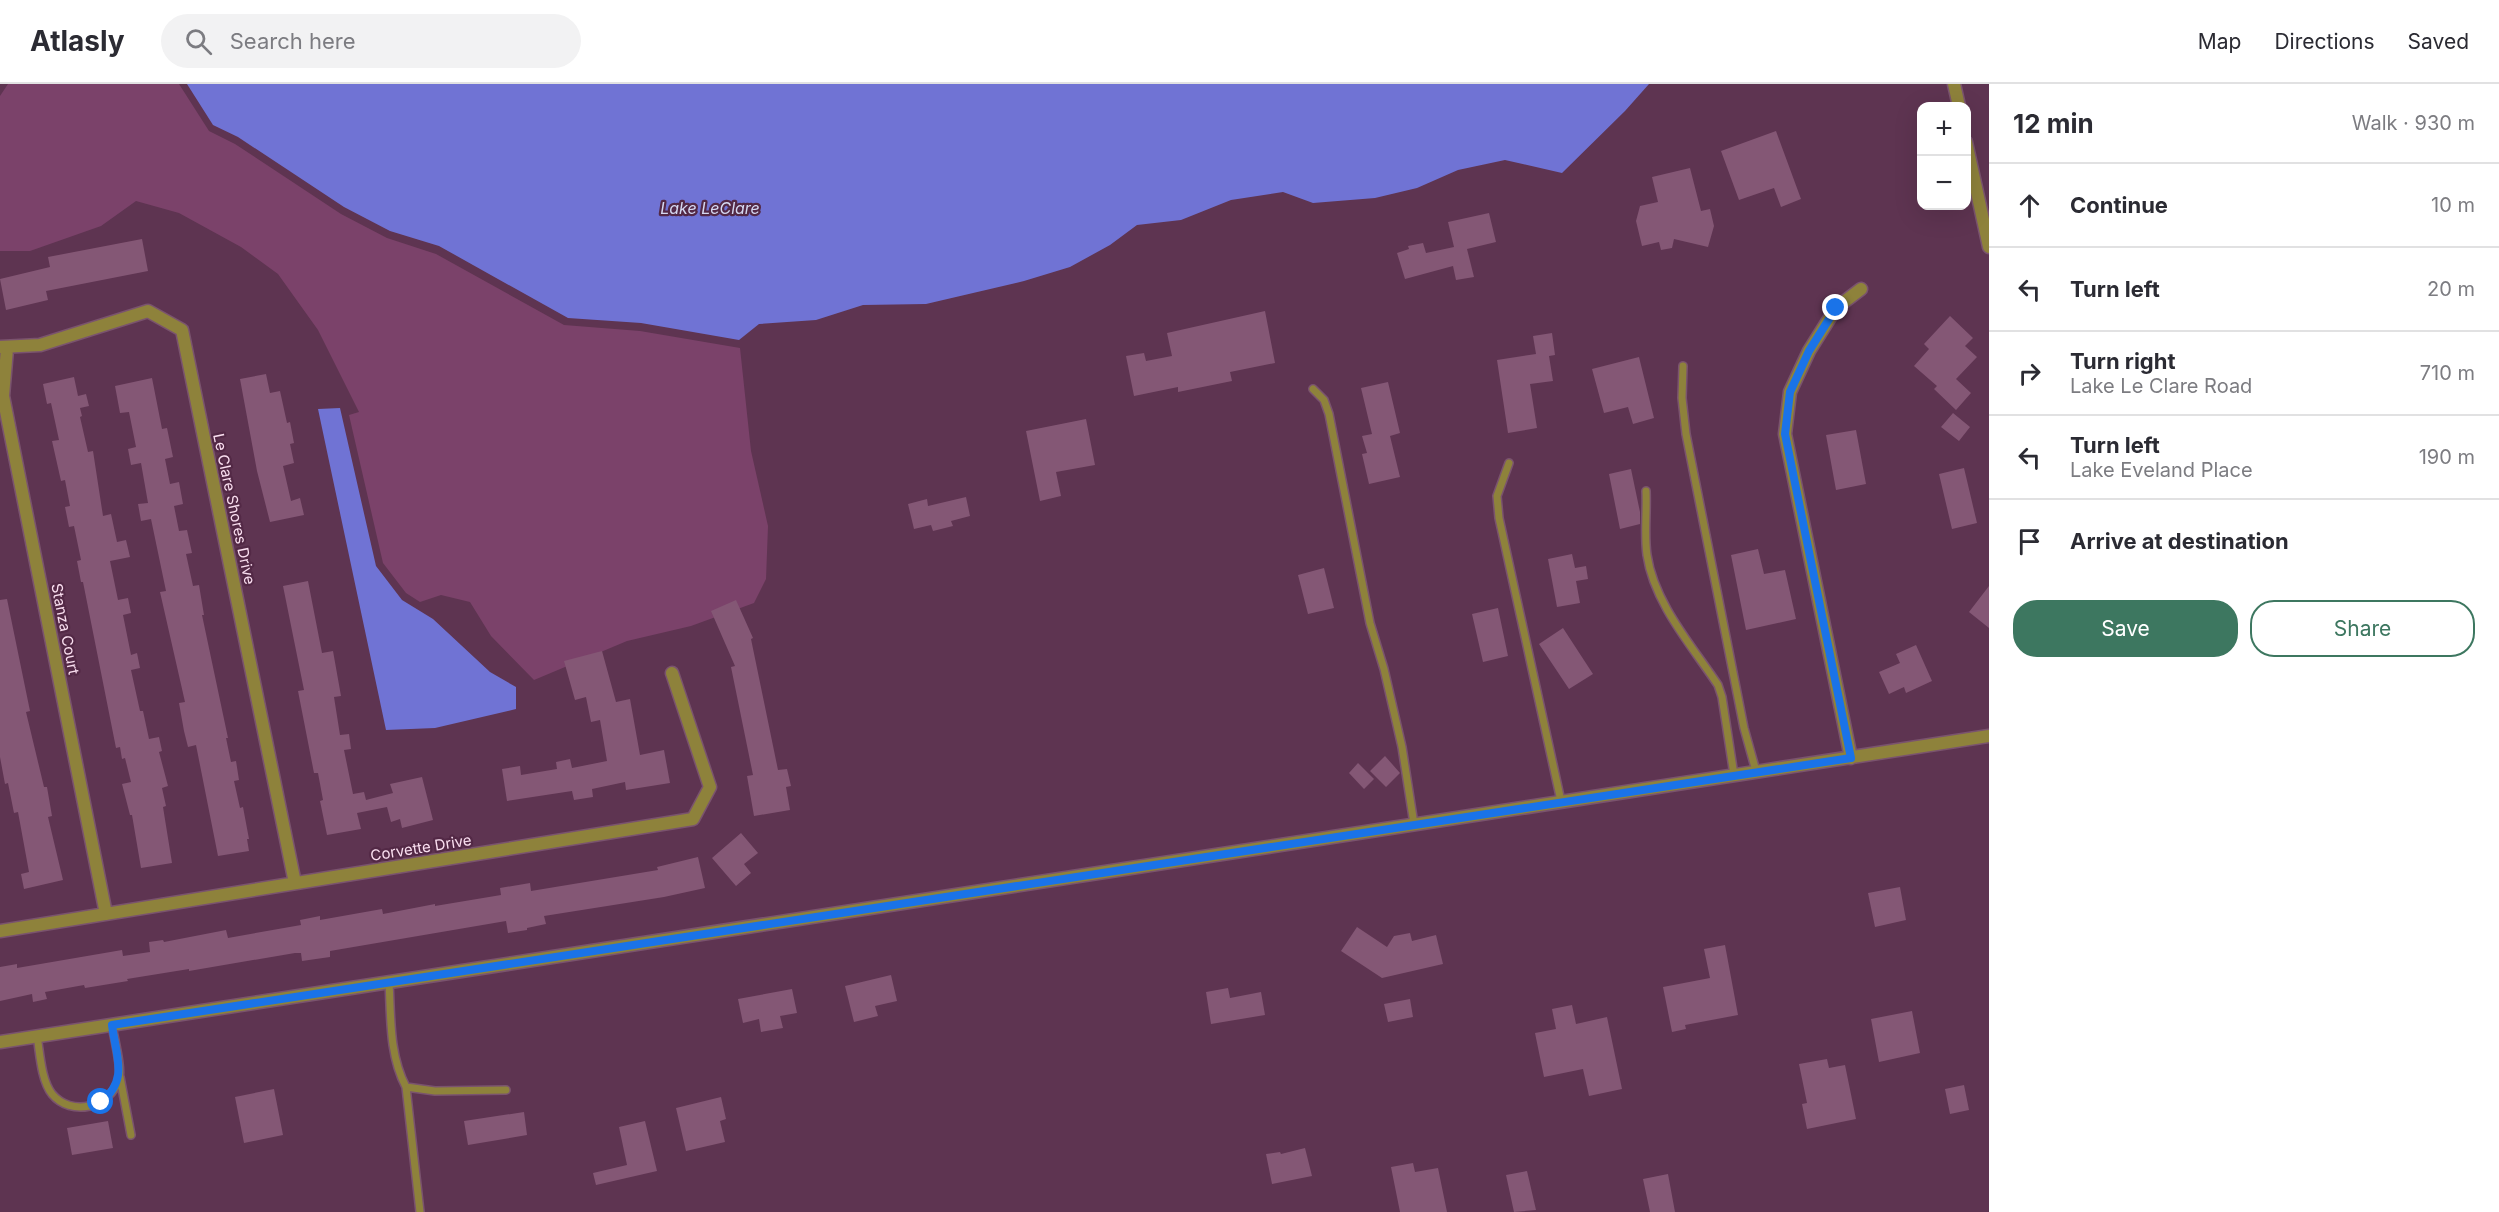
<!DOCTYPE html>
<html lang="en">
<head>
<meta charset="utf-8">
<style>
	body { margin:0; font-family:Inter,sans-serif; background:#f2f2f3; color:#2b2b33 }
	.controls { position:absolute; right:18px; top:18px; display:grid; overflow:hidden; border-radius:12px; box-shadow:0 6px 24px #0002 }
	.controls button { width:54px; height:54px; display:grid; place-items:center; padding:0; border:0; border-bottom:2px solid #e1e1e2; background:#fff; color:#2b2b33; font:30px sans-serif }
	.stop { position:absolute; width:18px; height:18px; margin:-14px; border:4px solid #1a73e8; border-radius:50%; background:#fff }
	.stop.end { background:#1a73e8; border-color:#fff; box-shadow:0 2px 6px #0008 }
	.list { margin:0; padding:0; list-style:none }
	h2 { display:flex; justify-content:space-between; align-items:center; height:78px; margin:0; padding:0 24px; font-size:26px }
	h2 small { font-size:20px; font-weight:400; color:#7c7c81 }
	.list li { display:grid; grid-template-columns:39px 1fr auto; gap:18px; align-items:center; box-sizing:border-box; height:84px; padding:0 24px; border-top:2px solid #e1e1e2 }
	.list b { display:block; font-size:22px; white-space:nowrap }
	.list p { margin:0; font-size:20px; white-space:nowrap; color:#7c7c81 }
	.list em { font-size:20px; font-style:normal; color:#7c7c81 }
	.actions { display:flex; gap:12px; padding:18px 24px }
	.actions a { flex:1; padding:14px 0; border:2px solid #3d7760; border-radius:24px; text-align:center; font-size:21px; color:#3d7760 }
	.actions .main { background:#3d7760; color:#fff }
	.icon { flex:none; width:33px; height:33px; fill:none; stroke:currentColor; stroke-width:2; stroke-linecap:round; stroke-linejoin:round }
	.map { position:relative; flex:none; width:1989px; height:1128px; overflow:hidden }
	header { display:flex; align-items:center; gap:36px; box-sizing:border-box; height:84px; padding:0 30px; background:#fff; border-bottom:2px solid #e1e1e2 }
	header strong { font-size:28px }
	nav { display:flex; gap:33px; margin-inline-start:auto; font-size:21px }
	.search { width:420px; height:54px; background:#f2f2f3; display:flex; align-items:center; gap:15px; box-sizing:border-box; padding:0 21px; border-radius:33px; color:#7c7c81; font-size:22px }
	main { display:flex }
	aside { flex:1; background:#fff }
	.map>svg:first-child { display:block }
	.green { fill:#7b426a }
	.water { fill:#7073d4 }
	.building { fill:#845775 }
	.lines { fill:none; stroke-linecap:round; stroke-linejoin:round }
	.lane-casing { stroke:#7a536e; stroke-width:10 }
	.street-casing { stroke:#7a536e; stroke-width:15 }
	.lane { stroke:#8e823b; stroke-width:7 }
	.street { stroke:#8e823b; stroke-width:12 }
	.route { stroke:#1a73e8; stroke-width:8 }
	.labels { text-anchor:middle; stroke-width:4.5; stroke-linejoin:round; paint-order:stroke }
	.street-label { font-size:15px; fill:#fadff0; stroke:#532946 }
	.water-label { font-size:16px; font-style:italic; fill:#d5d9f2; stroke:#532946 }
</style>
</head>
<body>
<header>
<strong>Atlasly</strong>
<div class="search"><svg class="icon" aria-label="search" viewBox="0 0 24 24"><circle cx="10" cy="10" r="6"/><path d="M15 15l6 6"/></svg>Search here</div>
<nav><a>Map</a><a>Directions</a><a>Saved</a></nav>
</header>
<main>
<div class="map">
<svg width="1989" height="1128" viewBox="0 0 1989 1128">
	<rect width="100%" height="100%" fill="#5e3451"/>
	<!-- green -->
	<path class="green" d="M8,0H179L209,47L235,60L341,130L387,154L436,170L564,241L640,247L740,264L751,367L768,442L766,495L754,519L691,542L627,557L534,596L491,552L470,518L441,511L420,518L406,509L383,479L349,331L359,328L318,246L278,190L241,163L179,129L136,117L101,142L30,167H0V12Z"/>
	<!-- water -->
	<path class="water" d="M187,0H1649L1625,27L1562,89L1505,76L1458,86L1417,104L1375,114L1313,119L1283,108L1231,116L1181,136L1137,141L1110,161L1070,183L1024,197L926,220L863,221L816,236L759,240L739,256L641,239L568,234L439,162L390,147L344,123L238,53L213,41Z
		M340,324L376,482L402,516L433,535L490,588L516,603V625L435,644L386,646L318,325Z"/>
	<!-- building -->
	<path class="building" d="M1776,47L1801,115L1781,123L1774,104L1739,116L1721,67Z
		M1690,84L1701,127L1710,125L1714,142L1708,163L1674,155L1672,164L1661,166L1659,158L1642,162L1636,137L1640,122L1658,118L1652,93Z
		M1489,129L1496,158L1467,165L1474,193L1456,196L1453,182L1405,195L1397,169L1409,165L1408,162L1423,159L1426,169L1454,163L1448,138Z
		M142,155L148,187L46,207L48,216L6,226L0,195L50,183L48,173Z
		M1265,227L1275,279L1230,288L1232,297L1178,308V303L1134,312L1126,272L1144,269L1146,277L1172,272L1167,249Z
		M1950,232L1973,254L1965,262L1977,273L1956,295L1971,309L1956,326L1934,305L1937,302L1914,282L1929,265L1924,260Z
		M1552,249L1555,271L1549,272L1553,297L1530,300L1537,344L1508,349L1497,276L1536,270L1533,252Z
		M1639,273L1654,334L1633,340L1628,323L1604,329L1592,285Z
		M266,290L270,309L280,307L287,339L290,338L294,359L290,360L294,379L283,382L291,417L300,414L304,431L270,438L257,387L240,295Z
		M74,293L78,312L86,310L89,322L80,324L82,332L80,333L88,368L93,367L103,432L111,430L117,458L126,456L130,473L110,477L118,516L128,514L131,529L123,531L131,571L137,569L140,584L131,586L140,627H143L149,655L159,653L162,667L159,668L168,702L162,704L166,722L163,723L172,779L141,784L132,731H130L122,700L131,698L125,674L122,675L120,663L116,664L83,498H81L77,477L81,476L74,442L69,443L65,423L70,422L65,396L61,397L52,357L59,356L51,319L47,320L43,300Z
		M152,294L162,345L167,344L173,373L165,375L170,400L179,398L183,420L174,422L179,447L187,446L192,469L186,470L193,502L199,501L204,531H202L228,654H226L231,678L236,677L239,696L234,697L240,724L243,723L249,755H247L249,767L218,772L196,661L188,663L184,647L179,619L185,618L160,508L166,507L151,435L141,437L138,420L148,419L141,379L131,381L128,365L136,363L129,328L120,329L115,302Z
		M1388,298L1400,349L1390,352L1400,393L1369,400L1362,370L1367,369L1362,352L1372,350L1361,304Z
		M1953,329L1970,343L1959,357L1941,343Z
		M1086,335L1095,381L1056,388L1061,412L1040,417L1026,347Z
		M1856,346L1866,400L1836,406L1826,351Z
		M1964,384L1977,439L1952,445L1939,390Z
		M1631,385L1640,428V440L1620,445L1609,390Z
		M966,413L970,432L951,437L953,442L933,447L931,441L914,445L908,420L927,415L928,422Z
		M1758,465L1764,490L1785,486L1796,535L1746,546L1731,471Z
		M1572,470L1575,484L1586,482L1588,495L1576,497L1580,519L1557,523L1548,475Z
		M1324,484L1334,524L1308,530L1298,491Z
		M308,497L322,569L333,567L341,612L334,613L340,651L349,650L351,665L344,666L353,710L364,708L366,716L393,709L390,700L422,693L433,736L402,744L400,735L391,738L387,723L357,729L361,745L327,751L320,717L323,716L318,689H314L298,607L304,606L283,502Z
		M1989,502V544L1969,528Z
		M7,515L30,627L26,628L44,703H47L52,732L48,733L63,796L24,805L21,790L29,788L18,728L14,729L8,699L5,700L0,673V516Z
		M736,516L753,554L751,555L778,686L787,685L791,702L786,703L790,726L754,732L747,692L753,691L731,583L735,582L711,527Z
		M1498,524L1508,572L1483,578L1472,530Z
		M1563,544L1593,590L1569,605L1539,560Z
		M1916,561L1932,597L1906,609L1904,603L1889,610L1879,588L1900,579L1896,570Z
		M602,567L616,618L630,615L640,671L664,666L670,699L626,706L625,698L592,705L593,713L574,716L572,707L507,717L502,685L520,682L521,691L557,685L556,678L570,675L572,684L607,677L600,636L591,638L586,613L575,616L564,577Z
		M1385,672L1400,689L1386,703L1370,687Z
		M1358,679L1374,695L1364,705L1349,689Z
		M741,749L758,769L744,780L751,789L736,802L712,774Z
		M698,773L705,804L664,813L544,832L546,840L527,844V846L508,849L506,837L330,867V873L302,877L301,869H295L189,887V885L127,895L128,897L85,904L84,901L45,908L47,915L33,918L32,910L0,917V883L17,880V884L122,866L123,872L150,868L149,858L163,856L164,858L226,846L228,854L301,841L300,836L320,832V836L382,825L383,830L435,820V822L501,811L500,804L530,799L531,807L658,786L657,783Z
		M1900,803L1906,836L1875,843L1868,809Z
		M1357,843L1387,863L1394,852L1410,849L1412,857L1436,851L1443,880L1382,894L1341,867Z
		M1725,861L1738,931L1685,941L1686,945L1672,948L1663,903L1710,894L1704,865Z
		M891,891L897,917L875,922L878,932L854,938L845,902Z
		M1228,904L1230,914L1261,908L1265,931L1211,940L1206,908Z
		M792,905L797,929L780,932L783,944L761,948L759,935L743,939L738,915Z
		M1410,915L1413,933L1388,938L1384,920Z
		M1572,921L1576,940L1607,933L1622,1005L1589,1012L1583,985L1544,993L1535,949L1556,945L1552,925Z
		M1912,927L1920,969L1879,978L1871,935Z
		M1827,975L1829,984L1845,981L1856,1035L1807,1045L1802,1020L1807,1019L1799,980Z
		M1964,1001L1969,1026L1950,1030L1945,1005Z
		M274,1005L283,1051L244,1059L235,1013Z
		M721,1013L726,1035L720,1037L725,1058L686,1067L676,1024Z
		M524,1028L527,1051L468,1061L464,1037Z
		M108,1037L113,1064L72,1071L67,1044Z
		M645,1037L657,1087L596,1101L593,1089L627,1081L619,1043Z
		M1305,1064L1312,1092L1272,1100L1266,1070L1280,1068L1281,1070Z
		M1413,1079L1415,1088L1438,1084L1447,1128H1400L1391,1083Z
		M1527,1087L1536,1126L1514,1128L1506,1091Z
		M1668,1090L1675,1128H1650L1643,1095Z"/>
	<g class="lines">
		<defs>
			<path id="lane" d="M1683,282L1682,314L1686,350L1744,644L1756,687
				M1313,305L1324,316L1329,330L1370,539L1384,585L1402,663L1414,740
				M1509,379L1497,412L1499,434L1561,717
				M1646,407C1647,428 1644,451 1647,471C1654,519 1692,562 1718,601L1722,613L1734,691
				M389,898C391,933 389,971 406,1003L435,1007L506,1006
				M37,952C40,969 41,996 52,1010C71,1033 110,1024 119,995C122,984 114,954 112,941
				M120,993L131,1051
				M406,1003L420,1128"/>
			<path id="street" d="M1954,0L1959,22
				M1966,58L1989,163
				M0,263L40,261L148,227L182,246L295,799
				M7,265L3,312L106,830
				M1851,674L1785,350L1790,308L1809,267L1836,224L1861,205
				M0,847L693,735L710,703L672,589
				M0,958L1989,652"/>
		</defs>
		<!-- lane casing -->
		<use href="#lane" class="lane-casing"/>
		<!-- street casing -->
		<use href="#street" class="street-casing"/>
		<!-- lane -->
		<use href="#lane" class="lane"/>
		<!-- street -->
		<use href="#street" class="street"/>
	</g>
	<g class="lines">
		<!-- route -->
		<path class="route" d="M101,1018C129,996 116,972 112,941L1851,674L1785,350L1790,308L1809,267L1836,224"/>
	</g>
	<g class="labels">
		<!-- street labels -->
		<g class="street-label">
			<text transform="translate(234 425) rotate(78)" y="5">Le Clare Shores Drive</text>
			<text transform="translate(65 545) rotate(79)" y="5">Stanza Court</text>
			<text transform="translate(421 764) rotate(-9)" y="5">Corvette Drive</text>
		</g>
		<!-- water labels -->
		<g class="water-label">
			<text x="710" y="130">Lake LeClare</text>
		</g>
	</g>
</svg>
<div class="controls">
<button>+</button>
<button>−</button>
</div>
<div class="stop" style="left:101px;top:1018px"></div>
<div class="stop end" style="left:1836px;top:224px"></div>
</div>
<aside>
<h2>12 min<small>Walk · 930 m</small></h2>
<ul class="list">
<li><svg class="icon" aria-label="ahead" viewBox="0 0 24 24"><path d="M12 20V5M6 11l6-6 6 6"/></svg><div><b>Continue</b></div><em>10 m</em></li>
<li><svg class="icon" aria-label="left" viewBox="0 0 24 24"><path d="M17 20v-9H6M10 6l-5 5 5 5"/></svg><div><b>Turn left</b></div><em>20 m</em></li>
<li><svg class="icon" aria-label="right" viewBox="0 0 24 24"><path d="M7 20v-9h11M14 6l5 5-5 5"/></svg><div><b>Turn right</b><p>Lake Le Clare Road</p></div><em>710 m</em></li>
<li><svg class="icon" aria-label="left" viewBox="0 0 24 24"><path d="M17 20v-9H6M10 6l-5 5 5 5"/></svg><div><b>Turn left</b><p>Lake Eveland Place</p></div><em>190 m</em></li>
<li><svg class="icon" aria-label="arrive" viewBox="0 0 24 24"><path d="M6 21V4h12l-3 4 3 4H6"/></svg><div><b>Arrive at destination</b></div></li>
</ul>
<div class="actions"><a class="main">Save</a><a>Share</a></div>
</aside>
</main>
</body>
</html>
